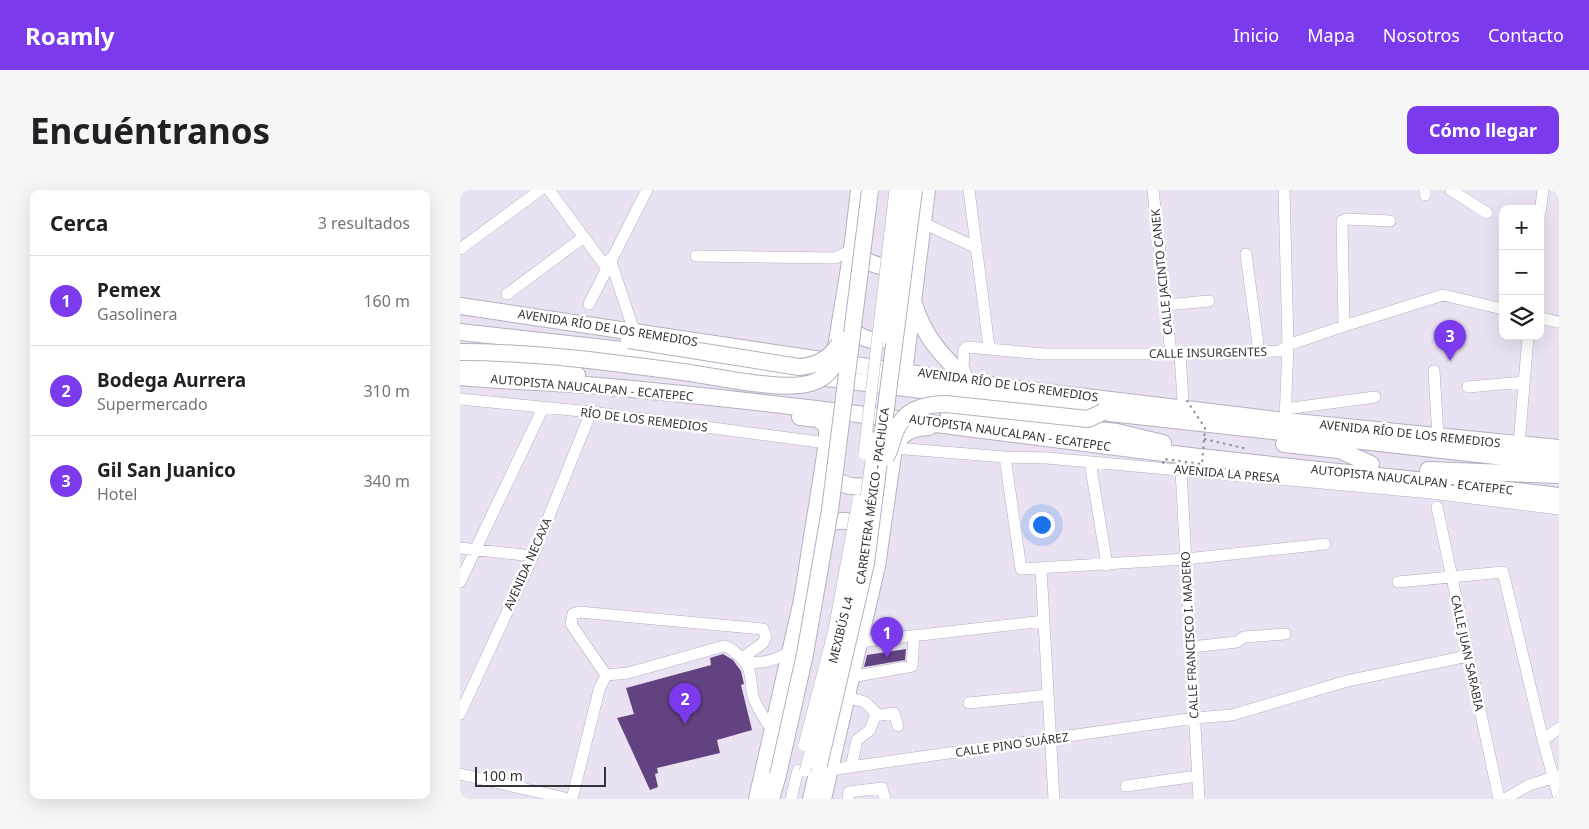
<!DOCTYPE html>
<html lang="es">
<head>
<meta charset="utf-8">
<style>
	body { margin:0; font-family:"Noto Sans",sans-serif; background:#f6f6f6; color:#202124 }
	.controls { position:absolute; right:15px; top:15px; display:grid; overflow:hidden; border-radius:10px; box-shadow:0 5px 20px #0002 }
	.controls button { width:45px; height:45px; display:grid; place-items:center; padding:0; border:0; border-bottom:1px solid #e0e0e0; background:#fff; color:#202124; font:25px sans-serif }
	.scale { position:absolute; left:15px; bottom:12px; width:131px; box-sizing:border-box; padding-left:5px; border:2px solid #353238; border-top:0; font-size:14px; line-height:18px; white-space:nowrap; color:#353238; -webkit-text-stroke:4px #fff; paint-order:stroke }
	.you { position:absolute; left:581px; top:334px; width:18px; height:18px; margin:-12px; border:4px solid #fff; border-radius:50%; background:#1a73e8; box-shadow:0 0 0 8px #1a73e833 }
	.badge { display:grid; place-items:center; width:32px; height:32px; border-radius:50%; background:#7c3aed; color:#fff; font-size:16px; font-weight:700 }
	.pin { position:absolute; translate:-50% -41px; filter:drop-shadow(0 1px 2px #0008) }
	.pin::after { content:''; position:absolute; top:26px; width:18px; height:15px; background:inherit; clip-path:polygon(0 0,100% 0,50% 100%) }
	.list { margin:0; padding:0; list-style:none }
	h2 { display:flex; justify-content:space-between; align-items:center; height:65px; margin:0; padding:0 20px; font-size:21px }
	h2 small { font-size:16px; font-weight:400; color:#757577 }
	.list li { display:grid; grid-template-columns:32px 1fr auto; gap:15px; align-items:center; box-sizing:border-box; height:90px; padding:0 20px; border-top:1px solid #e0e0e0 }
	.list b { display:block; font-size:19px; white-space:nowrap }
	.list p { margin:0; font-size:16px; white-space:nowrap; color:#757577 }
	.list em { font-size:16px; font-style:normal; color:#757577 }
	.icon { flex:none; width:28px; height:28px; fill:none; stroke:currentColor; stroke-width:2; stroke-linecap:round; stroke-linejoin:round }
	.map { position:relative; flex:none; width:1099px; height:609px; overflow:hidden; border-radius:10px }
	header { display:flex; align-items:center; gap:30px; box-sizing:border-box; height:70px; padding:0 25px; background:#7c3aed; color:#fff }
	header strong { font-size:24px }
	nav { display:flex; gap:28px; margin-inline-start:auto; font-size:18px }
	.intro { display:flex; align-items:center; justify-content:space-between; box-sizing:border-box; height:120px; padding:0 30px }
	h1 { margin:0; font-size:35px }
	.button { padding:12px 22px; border-radius:10px; background:#7c3aed; color:#fff; font-size:18px; font-weight:700 }
	main { display:flex; gap:30px; padding:0 30px }
	aside { flex:1; background:#fff; border-radius:10px; box-shadow:0 5px 20px #0002 }
	.map>svg:first-child { display:block }
	.building { fill:#624280 }
	.lines { fill:none; stroke-linecap:round; stroke-linejoin:round }
	.minor-casing { stroke:#b6afbf; stroke-width:12 }
	.highway-casing { stroke:#b6afbf; stroke-width:18 }
	.path { stroke:#938d99; stroke-width:2; stroke-dasharray:2.5 4; stroke-linecap:butt }
	.minor { stroke:#fff; stroke-width:11 }
	.highway { stroke:#fff; stroke-width:16 }
	.minor-bridge-casing { stroke:#b6afbf; stroke-width:12; stroke-linecap:butt }
	.highway-bridge-casing { stroke:#b6afbf; stroke-width:18; stroke-linecap:butt }
	.path-bridge { stroke:#938d99; stroke-width:2; stroke-dasharray:2.5 4; stroke-linecap:butt }
	.minor-bridge { stroke:#fff; stroke-width:11 }
	.highway-bridge { stroke:#fff; stroke-width:16 }
	.labels { text-anchor:middle; stroke-width:5; stroke-linejoin:round; paint-order:stroke }
	.street-label { font-size:12px; fill:#353238; stroke:#fff }
</style>
</head>
<body>
<header>
<strong>Roamly</strong>
<nav><a>Inicio</a><a>Mapa</a><a>Nosotros</a><a>Contacto</a></nav>
</header>
<div class="intro"><h1>Encuéntranos</h1><a class="button">Cómo llegar</a></div>
<main>
<aside>
<h2>Cerca<small>3 resultados</small></h2>
<ul class="list">
<li><span class="badge">1</span><div><b>Pemex</b><p>Gasolinera</p></div><em>160 m</em></li>
<li><span class="badge">2</span><div><b>Bodega Aurrera</b><p>Supermercado</p></div><em>310 m</em></li>
<li><span class="badge">3</span><div><b>Gil San Juanico</b><p>Hotel</p></div><em>340 m</em></li>
</ul>
</aside>
<div class="map">
<svg width="1099" height="609" viewBox="0 0 1099 609">
	<rect width="100%" height="100%" fill="#eae2f3"/>
	<!-- building -->
	<path class="building" d="M446,459L445,470L404,477L407,465Z
		M263,464L273,470L281,481L284,494L281,495L292,540L257,550L260,563L197,578L198,583L195,584L198,597L190,600L157,528L174,524L166,498L251,475L250,468Z"/>
	<g class="lines">
		<defs>
			<path id="minor" d="M89,0L146,77
				M509,0L529,157
				M693,0L711,164
				M824,0L828,155L825,231
				M965,0V5
				M991,0L1027,23
				M1080,23L1083,0
				M463,33L517,58
				M0,59L80,0
				M786,64L799,162
				M236,66L375,68L392,60
				M150,69L174,141
				M47,104L124,47
				M129,114L187,0
				M706,115L749,111
				M1080,128L1099,132
				M884,136L882,31L887,29L930,31
				M720,164L724,225
				M974,181L978,247
				M507,188L503,176L504,160L507,157L584,164H711L820,161L828,155L884,136L983,105L1043,119
				M1008,197L1064,192
				M0,209L131,222L367,253
				M825,219L915,207
				M1059,255L1068,146
				M434,258L545,267L587,268L971,303L1099,319
				M545,267L561,379L726,369L865,354
				M630,272L647,375
				M721,280L739,609
				M977,317L1039,609
				M0,358L73,366
				M581,379L594,609
				M0,392L83,218
				M938,392L1043,382L1083,550L1099,608
				M399,452L584,431
				M731,457L777,452L784,447L825,444
				M286,472C304,474 315,470 330,462
				M146,485L111,434L113,424L119,422L303,439L306,447L303,453L282,468
				M146,485L168,483L264,456C269,457 273,460 277,464C294,478 289,487 293,506C297,519 306,530 313,541
				M391,487L452,476L454,446
				M387,507L405,512L416,523L410,540L397,550L391,577
				M509,513L587,505
				M0,524L73,366L131,222
				M415,526L434,523L438,536
				M1083,550L1099,538
				M369,580L735,528L772,525L887,491L1008,466
				M0,584L109,609
				M666,596L737,586
				M112,609L139,500L146,485
				M331,609L338,580
				M388,609L389,602L422,598L425,609
				M1045,609L1069,595L1098,586"/>
			<path id="highway" d="M392,60C406,73 423,81 442,74
				M454,114C465,149 482,165 507,190
				M0,116L543,197L825,231L1099,258
				M386,130C395,148 413,155 432,147
				M0,142L217,166L311,181L605,218L1099,273
				M375,163L392,60L399,0
				M0,172L117,185
				M0,187C50,192 100,192 150,197C327,213 503,238 679,260C819,277 959,289 1099,306
				M443,191L467,0
				M489,225L657,242L703,253
				M824,254L879,260L911,274
				M365,280C381,299 400,300 421,291
				M968,280L1099,285
				M358,341C372,328 392,327 407,341
				M297,609L342,410L367,253V236L358,229L340,227
				M311,609L318,585
				M351,609L359,575
				M363,609L417,376L434,258C442,242 451,238 469,237"/>
		</defs>
		<!-- minor casing -->
		<use href="#minor" class="minor-casing"/>
		<!-- highway casing -->
		<use href="#highway" class="highway-casing"/>
		<!-- path -->
		<path class="path" d="M744,249L788,259"/>
		<!-- minor -->
		<use href="#minor" class="minor"/>
		<!-- highway -->
		<use href="#highway" class="highway"/>
		<defs>
			<path id="minor-bridge" d="M427,148L444,0
				M404,264L435,0
				M344,555L374,440L398,310
				M345,581L383,438L399,361L414,248"/>
			<path id="highway-bridge" d="M169,150L339,177C356,176 370,169 379,154
				M0,162C74,162 149,172 223,182C255,186 323,202 351,193C371,187 380,169 382,150
				M426,267C431,259 432,249 436,240C445,219 465,214 486,214L628,229L643,222
				M359,575L406,373L454,0
				M318,585L345,464L370,320L410,0"/>
		</defs>
		<!-- minor-bridge casing -->
		<use href="#minor-bridge" class="minor-bridge-casing"/>
		<!-- highway-bridge casing -->
		<use href="#highway-bridge" class="highway-bridge-casing"/>
		<!-- path-bridge -->
		<path class="path-bridge" d="M703,274L704,269L742,274L745,238L726,209"/>
		<!-- minor-bridge -->
		<use href="#minor-bridge" class="minor-bridge"/>
		<!-- highway-bridge -->
		<use href="#highway-bridge" class="highway-bridge"/>
	</g>
	<g class="labels">
		<!-- street labels -->
		<g class="street-label">
			<text transform="translate(702 82) rotate(-96)" y="4">CALLE JACINTO CANEK</text>
			<text transform="translate(148 138) rotate(9)" y="4">AVENIDA RÍO DE LOS REMEDIOS</text>
			<text transform="translate(748 163) rotate(-1)" y="4">CALLE INSURGENTES</text>
			<text transform="translate(548 195) rotate(8)" y="4">AVENIDA RÍO DE LOS REMEDIOS</text>
			<text transform="translate(132 198) rotate(5)" y="4">AUTOPISTA NAUCALPAN - ECATEPEC</text>
			<text transform="translate(184 230) rotate(7)" y="4">RÍO DE LOS REMEDIOS</text>
			<text transform="translate(550 243) rotate(8)" y="4">AUTOPISTA NAUCALPAN - ECATEPEC</text>
			<text transform="translate(950 244) rotate(6)" y="4">AVENIDA RÍO DE LOS REMEDIOS</text>
			<text transform="translate(767 284) rotate(5)" y="4">AVENIDA LA PRESA</text>
			<text transform="translate(952 290) rotate(6)" y="4">AUTOPISTA NAUCALPAN - ECATEPEC</text>
			<text transform="translate(413 306) rotate(-82)" y="4">CARRETERA MÉXICO - PACHUCA</text>
			<text transform="translate(68 374) rotate(-66)" y="4">AVENIDA NECAXA</text>
			<text transform="translate(381 440) rotate(-76)" y="4">MEXIBÚS L4</text>
			<text transform="translate(730 445) rotate(-93)" y="4">CALLE FRANCISCO I. MADERO</text>
			<text transform="translate(1007 463) rotate(78)" y="4">CALLE JUAN SARABIA</text>
			<text transform="translate(552 555) rotate(-8)" y="4">CALLE PINO SUÁREZ</text>
		</g>
	</g>
</svg>
<div class="controls">
<button>+</button>
<button>−</button>
<button><svg class="icon" aria-label="layers" viewBox="0 0 24 24"><path d="M12 4l9 5-9 5-9-5zM3 14l9 5 9-5"/></svg></button>
</div>
<div class="scale">100 m</div>
<div class="you"></div>
<div class="pin badge" style="left:427px;top:468px">1</div>
<div class="pin badge" style="left:225px;top:534px">2</div>
<div class="pin badge" style="left:990px;top:171px">3</div>
</div>
</main>
</body>
</html>
